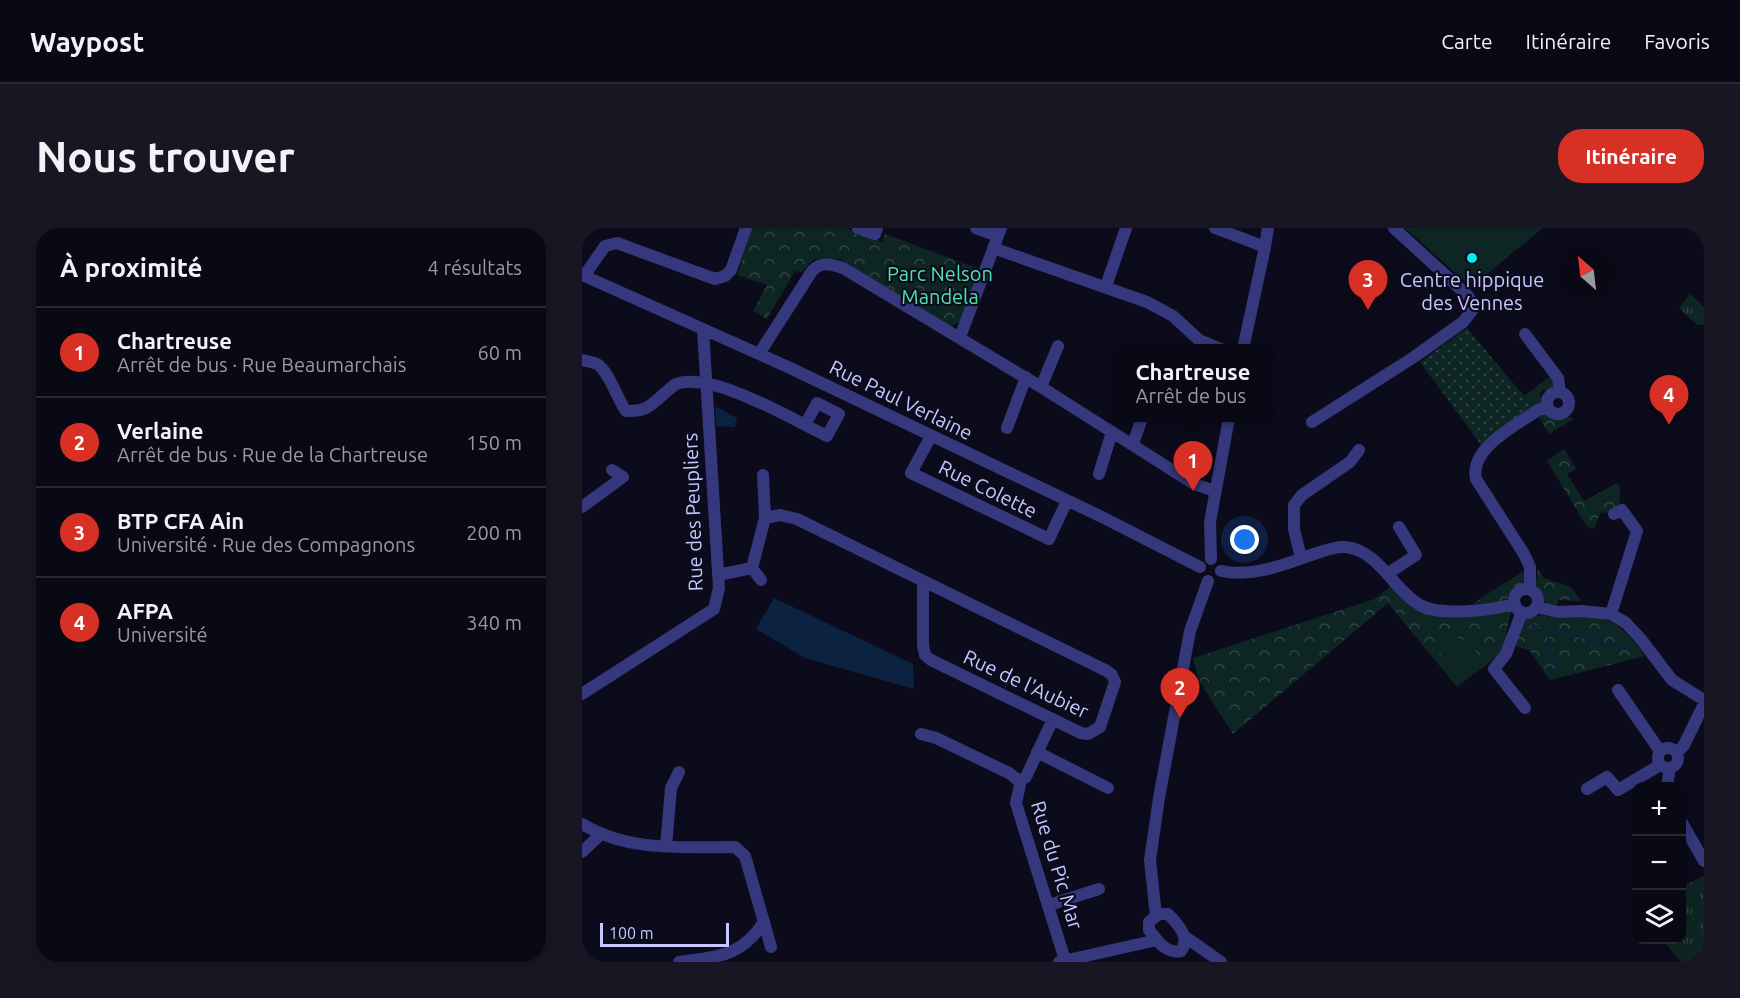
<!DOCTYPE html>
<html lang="fr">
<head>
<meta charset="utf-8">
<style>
	body { margin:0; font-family:Ubuntu,sans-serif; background:#171622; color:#f1f3f6 }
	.controls { position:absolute; right:18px; bottom:18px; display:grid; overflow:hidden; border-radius:12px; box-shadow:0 3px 15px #0003 }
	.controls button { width:54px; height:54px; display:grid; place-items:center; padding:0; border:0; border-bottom:2px solid #292934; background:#090815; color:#f1f3f6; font:30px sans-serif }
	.compass { position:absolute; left:978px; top:18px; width:54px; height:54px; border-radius:50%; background:#090815; box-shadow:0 3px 15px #0003; rotate:332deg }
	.scale { position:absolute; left:18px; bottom:15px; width:129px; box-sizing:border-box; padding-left:6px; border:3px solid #c8c6ff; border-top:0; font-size:16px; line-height:21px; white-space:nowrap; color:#c8c6ff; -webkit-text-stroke:4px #0c0b1c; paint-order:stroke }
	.you { position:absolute; left:663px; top:312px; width:21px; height:21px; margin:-15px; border:4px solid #fff; border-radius:50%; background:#1a73e8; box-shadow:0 0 0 9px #1a73e833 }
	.badge { display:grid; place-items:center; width:39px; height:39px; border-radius:50%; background:#d93025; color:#fff; font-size:20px; font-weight:700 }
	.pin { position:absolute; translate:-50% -50px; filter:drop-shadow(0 2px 3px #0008) }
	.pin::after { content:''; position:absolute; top:32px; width:21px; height:18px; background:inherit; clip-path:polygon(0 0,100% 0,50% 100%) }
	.popup { position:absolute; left:530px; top:116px; width:162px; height:78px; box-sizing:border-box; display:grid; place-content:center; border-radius:12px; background:#090815; filter:drop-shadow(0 2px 4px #0005); font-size:20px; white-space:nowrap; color:#999aa0 }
	.popup b { font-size:22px; color:#f1f3f6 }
	.popup::after { content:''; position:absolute; left:50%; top:100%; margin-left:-12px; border:12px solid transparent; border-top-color:#090815 }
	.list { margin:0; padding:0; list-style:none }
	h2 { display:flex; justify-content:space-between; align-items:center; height:78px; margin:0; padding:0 24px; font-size:26px }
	h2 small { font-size:20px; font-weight:400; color:#999aa0 }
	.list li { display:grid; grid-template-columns:39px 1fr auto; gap:18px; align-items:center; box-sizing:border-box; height:90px; padding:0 24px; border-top:2px solid #292934 }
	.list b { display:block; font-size:22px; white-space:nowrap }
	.list p { margin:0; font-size:20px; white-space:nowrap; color:#999aa0 }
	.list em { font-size:20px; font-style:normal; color:#999aa0 }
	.icon { flex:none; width:33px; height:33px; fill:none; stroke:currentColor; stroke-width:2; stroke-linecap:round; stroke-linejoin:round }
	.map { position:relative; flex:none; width:1122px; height:734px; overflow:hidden; border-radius:24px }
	header { display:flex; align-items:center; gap:36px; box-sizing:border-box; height:84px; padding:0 30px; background:#090815; border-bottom:2px solid #292934 }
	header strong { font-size:28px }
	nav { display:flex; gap:33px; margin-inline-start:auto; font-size:21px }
	.intro { display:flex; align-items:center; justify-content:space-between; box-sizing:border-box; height:144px; padding:0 36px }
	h1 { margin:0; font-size:42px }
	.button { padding:15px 27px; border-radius:24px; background:#d93025; color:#fff; font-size:21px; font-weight:700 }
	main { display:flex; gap:36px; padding:0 36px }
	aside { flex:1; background:#090815; border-radius:24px; box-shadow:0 3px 15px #0003 }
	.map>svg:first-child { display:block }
	.grass { fill:url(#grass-tufts) }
	.park { fill:url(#park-crowns) }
	.garden { fill:url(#garden-dots) }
	.pitch { fill:#0e2623 }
	.water { fill:#0b2340 }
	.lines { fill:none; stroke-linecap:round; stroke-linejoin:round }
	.stream { stroke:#0b2340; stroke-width:2 }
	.minor { stroke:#35387c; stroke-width:12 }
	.poi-dot { fill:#00edf1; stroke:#0c0b1c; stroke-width:2 }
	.labels { text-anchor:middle; stroke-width:4.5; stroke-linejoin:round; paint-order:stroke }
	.park-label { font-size:20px; fill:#51e0b0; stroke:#0c0b1c }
	.poi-label { font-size:20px; fill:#c8c6ff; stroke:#0c0b1c }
	.street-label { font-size:20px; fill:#c8c6ff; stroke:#0c0b1c }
</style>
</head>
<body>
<header>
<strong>Waypost</strong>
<nav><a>Carte</a><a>Itinéraire</a><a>Favoris</a></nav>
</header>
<div class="intro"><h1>Nous trouver</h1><a class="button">Itinéraire</a></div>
<main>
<aside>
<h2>À proximité<small>4 résultats</small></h2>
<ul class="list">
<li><span class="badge">1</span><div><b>Chartreuse</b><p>Arrêt de bus · Rue Beaumarchais</p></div><em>60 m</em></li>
<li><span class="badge">2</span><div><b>Verlaine</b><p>Arrêt de bus · Rue de la Chartreuse</p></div><em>150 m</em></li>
<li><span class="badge">3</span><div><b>BTP CFA Ain</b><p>Université · Rue des Compagnons</p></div><em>200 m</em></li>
<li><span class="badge">4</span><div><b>AFPA</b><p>Université</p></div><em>340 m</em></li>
</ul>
</aside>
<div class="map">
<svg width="1122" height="734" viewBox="0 0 1122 734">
	<defs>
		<pattern id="grass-tufts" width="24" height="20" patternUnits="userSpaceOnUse" patternTransform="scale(1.5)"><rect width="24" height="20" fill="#0e2623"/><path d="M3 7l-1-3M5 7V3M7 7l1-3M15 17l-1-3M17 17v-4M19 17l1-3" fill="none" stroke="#304444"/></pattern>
		<pattern id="park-crowns" width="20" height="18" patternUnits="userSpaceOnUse" patternTransform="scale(1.5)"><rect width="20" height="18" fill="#0e2623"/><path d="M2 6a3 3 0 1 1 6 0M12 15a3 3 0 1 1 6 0" fill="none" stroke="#304444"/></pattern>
		<pattern id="garden-dots" width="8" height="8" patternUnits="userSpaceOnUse" patternTransform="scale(1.5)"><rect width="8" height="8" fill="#0e2623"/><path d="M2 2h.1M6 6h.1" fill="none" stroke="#304444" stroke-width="1.8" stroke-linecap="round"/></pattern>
	</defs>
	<rect width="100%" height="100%" fill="#0c0b1c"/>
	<!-- grass -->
	<path class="grass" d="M1108,66L1122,79V96L1115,97L1097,80Z
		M1122,648V734H1099L1081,712H1100V658Z"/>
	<!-- park -->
	<path class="park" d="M170,0H264L300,14L303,6L397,41L378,94L369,98L258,31H232L219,44L213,43L185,91L171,83L185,57L155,47Z
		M970,147C973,155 971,159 966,166L962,161L957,166L962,170L959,175L952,180L942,168Z
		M964,186C974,190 983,187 992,191L967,206L956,188Z
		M982,221L994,241L985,246L1002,273L1035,255L1038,260L1037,277L1023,286L1019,283L1012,301L1005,299L965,233Z
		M956,341L962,350L989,359L999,373L976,372V376L973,379L964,376L954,357Z
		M943,342L944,354C937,359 932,367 925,371C917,377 900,375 890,376Z
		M809,358L817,368L833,379L930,380L924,406L929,409L924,422L875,459L806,375L651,506L616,451L611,430L793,371Z
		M959,387C972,391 983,388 997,388C1030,388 1045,402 1063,428L968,452L947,422L933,418L942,390Z"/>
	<!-- garden -->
	<path class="garden" d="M885,100L952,180L900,218L838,134Z"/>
	<!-- pitch -->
	<path class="pitch" d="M823,0H961L889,59Z
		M872,409L886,413L902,435L881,453L856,423Z"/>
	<!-- water -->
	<path class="water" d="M133,178L155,190L153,199L134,198Z
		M192,370L331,436L332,461L223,430L174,401Z"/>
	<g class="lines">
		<!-- stream -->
		<path class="stream" d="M947,396L1051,422
			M964,402L975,442
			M1009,411L1026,400"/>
		<!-- minor -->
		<path class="minor" d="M276,0L293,6L295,0
			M394,0L416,8
			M633,0L683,19
			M411,20L565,74L591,88L617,112L639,121
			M0,47L206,139L518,288L618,339
			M2,48L23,18L35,15L133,51L143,48L149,42L164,0
			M524,58L544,0
			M943,106L976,150L978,164
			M378,109L419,0
			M661,121L683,19L686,0
			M177,126L230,43C240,33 248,36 261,40L459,159L612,256L633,263
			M0,132C4,133 11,134 15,136C26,142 36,172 44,183C64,184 70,177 84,164C87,162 91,157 94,156C131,143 211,192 245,208L257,186L235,175L223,197
			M459,159L476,118
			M965 175a11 11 0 1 1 22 0a11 11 0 1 1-22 0Z
			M730,194L832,129L881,94L892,80L886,68L812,0
			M425,200L444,149
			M349,208L329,245L467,311L485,273
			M551,216L560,190
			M517,246L530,204
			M181,247L183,290
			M0,279L41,249L30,242
			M719,330L712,301V277L720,267L768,234L777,222
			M629,331L628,294L647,190
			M170,340L179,352
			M639,343C671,350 703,336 732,326C742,323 753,318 763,319C797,322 811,362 838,377C858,389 910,382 933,376
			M805,346L834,327L817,299
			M136,347L170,340L183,290L198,287L215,291L525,443L530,447L533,454L518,499L506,506L499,505L349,432L343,427L341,417V353
			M948,361V339L942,326L894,251C887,220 935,197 956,182L966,179
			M932 373a12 12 0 1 1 24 0a12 12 0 1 1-24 0Z
			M954,379L976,384L999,383L1029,386L1044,395L1058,410L1090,452L1122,472
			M940,384L924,426L912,441L943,480
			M1029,386L1055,303L1040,282L1032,286
			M1036,462L1078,523
			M0,466L132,381L137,360L121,101
			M471,491L444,549L437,553L438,557L434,575L483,732
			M339,506L354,510L427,545L437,553
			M1076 530a10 10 0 1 1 20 0a10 10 0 1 1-20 0Z
			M455,524L526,560
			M1095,525L1102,517L1122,476
			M1085,558L1088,540
			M1005,561L1025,549L1036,562L1078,537
			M1100,595L1122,633
			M0,596C46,624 100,619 153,619L163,628L189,719
			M84,618L89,560L97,544
			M0,624L18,607
			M467,677L517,661
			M577,686H586C596,696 609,710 599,723C583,726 576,713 567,702V694Z
			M574,688L568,632L577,570L608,403L626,353
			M602,708L639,734
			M97,734C136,728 158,730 182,694
			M477,734L575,712"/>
	</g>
	<!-- markers -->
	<circle class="poi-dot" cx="890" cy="30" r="6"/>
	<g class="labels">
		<!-- park labels -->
		<g class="park-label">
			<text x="358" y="53">Parc Nelson<tspan x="358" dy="23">Mandela</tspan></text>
		</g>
		<!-- poi labels -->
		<g class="poi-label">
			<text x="890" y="59">Centre hippique<tspan x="890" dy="23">des Vennes</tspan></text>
		</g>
		<!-- street labels -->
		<g class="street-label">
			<text transform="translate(319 172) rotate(26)" y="7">Rue Paul Verlaine</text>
			<text transform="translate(406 261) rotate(26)" y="7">Rue Colette</text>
			<text transform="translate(111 284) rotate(-92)" y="7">Rue des Peupliers</text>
			<text transform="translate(444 456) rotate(25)" y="7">Rue de l'Aubier</text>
			<text transform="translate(475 637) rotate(73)" y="7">Rue du Pic Mar</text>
		</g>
	</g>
</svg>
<div class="controls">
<button>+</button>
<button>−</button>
<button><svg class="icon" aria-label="layers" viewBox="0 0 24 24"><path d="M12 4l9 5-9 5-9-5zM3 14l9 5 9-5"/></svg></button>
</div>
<svg class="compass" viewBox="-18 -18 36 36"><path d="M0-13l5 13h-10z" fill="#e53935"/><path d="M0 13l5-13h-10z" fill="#999aa0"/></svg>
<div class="scale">100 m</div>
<div class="you"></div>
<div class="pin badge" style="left:611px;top:263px">1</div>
<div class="popup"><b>Chartreuse</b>Arrêt de bus</div>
<div class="pin badge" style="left:598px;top:490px">2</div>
<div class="pin badge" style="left:786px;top:82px">3</div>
<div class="pin badge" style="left:1087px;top:197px">4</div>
</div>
</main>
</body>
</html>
